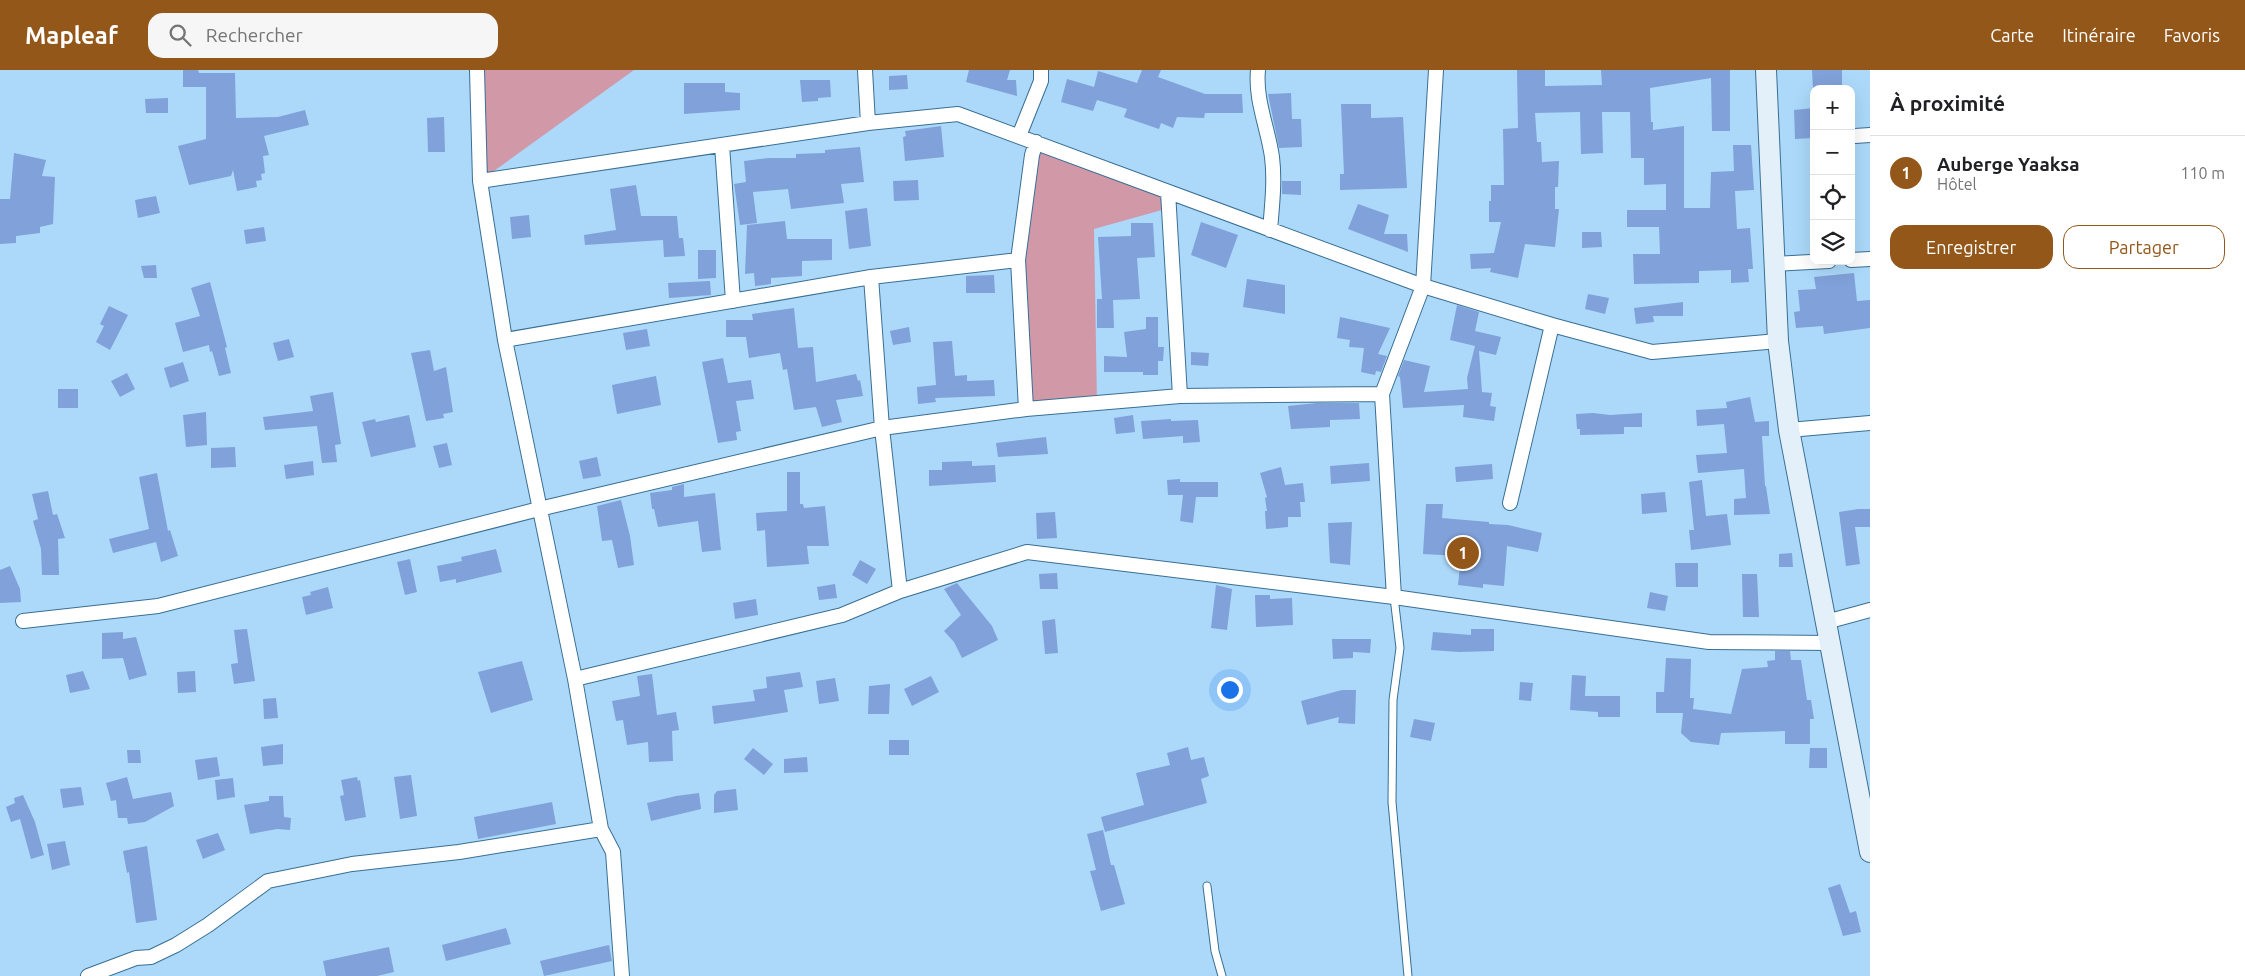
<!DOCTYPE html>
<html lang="fr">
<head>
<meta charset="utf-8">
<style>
	body { margin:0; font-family:Ubuntu,sans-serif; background:#f6f6f6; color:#202124 }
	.controls { position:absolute; right:15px; top:15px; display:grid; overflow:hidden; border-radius:10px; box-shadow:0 5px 20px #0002 }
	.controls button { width:45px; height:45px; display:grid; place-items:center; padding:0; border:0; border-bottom:1px solid #e0e0e0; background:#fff; color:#202124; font:25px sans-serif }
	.you { position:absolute; left:1229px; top:619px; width:18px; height:18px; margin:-12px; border:4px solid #fff; border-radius:50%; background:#1a73e8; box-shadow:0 0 0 8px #1a73e833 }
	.badge { display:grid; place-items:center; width:32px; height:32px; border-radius:50%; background:#94571a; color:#fff; font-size:16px; font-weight:700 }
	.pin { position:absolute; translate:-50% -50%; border:2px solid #fff; box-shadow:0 1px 5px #0006 }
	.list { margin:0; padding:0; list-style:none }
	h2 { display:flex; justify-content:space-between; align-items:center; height:65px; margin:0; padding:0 20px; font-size:21px }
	h2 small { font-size:16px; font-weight:400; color:#757577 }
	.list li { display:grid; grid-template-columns:32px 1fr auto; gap:15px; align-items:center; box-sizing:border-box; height:75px; padding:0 20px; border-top:1px solid #e0e0e0 }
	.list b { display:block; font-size:19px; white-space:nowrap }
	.list p { margin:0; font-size:16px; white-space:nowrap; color:#757577 }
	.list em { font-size:16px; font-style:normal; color:#757577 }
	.actions { display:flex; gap:10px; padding:15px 20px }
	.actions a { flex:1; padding:11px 0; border:1px solid #94571a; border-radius:15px; text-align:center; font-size:18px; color:#94571a }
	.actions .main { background:#94571a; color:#fff }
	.icon { flex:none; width:28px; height:28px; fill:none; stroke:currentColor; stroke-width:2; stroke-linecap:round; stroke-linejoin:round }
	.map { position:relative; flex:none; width:1870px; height:906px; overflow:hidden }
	header { display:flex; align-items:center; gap:30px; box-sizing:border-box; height:70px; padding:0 25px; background:#94571a; color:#fff }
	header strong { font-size:24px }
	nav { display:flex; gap:28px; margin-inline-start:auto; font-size:18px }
	.search { width:350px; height:45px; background:#f6f6f6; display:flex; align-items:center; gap:12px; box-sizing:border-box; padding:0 18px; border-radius:15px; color:#757577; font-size:19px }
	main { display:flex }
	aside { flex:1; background:#fff }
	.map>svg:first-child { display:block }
	.green { fill:#d198a8 }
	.building { fill:#80a1d9 }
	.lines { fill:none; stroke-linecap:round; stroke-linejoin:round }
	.lane-casing { stroke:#386f94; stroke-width:9 }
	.street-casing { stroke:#386f94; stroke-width:16 }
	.secondary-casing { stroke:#386f94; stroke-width:22 }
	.lane { stroke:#fff; stroke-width:7 }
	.street { stroke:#fff; stroke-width:14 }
	.secondary { stroke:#e3f0fa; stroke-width:20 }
</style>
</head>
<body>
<header>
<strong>Mapleaf</strong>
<div class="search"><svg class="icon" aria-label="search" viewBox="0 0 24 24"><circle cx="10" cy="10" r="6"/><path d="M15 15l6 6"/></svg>Rechercher</div>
<nav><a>Carte</a><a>Itinéraire</a><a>Favoris</a></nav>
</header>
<main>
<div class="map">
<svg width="1870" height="906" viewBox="0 0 1870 906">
	<rect width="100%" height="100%" fill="#acd9fa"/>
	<!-- green -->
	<path class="green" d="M477,0H634L480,111Z
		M1036,72L1168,122L1169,138L1094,159L1097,333L1026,334L1018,190Z"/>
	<!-- building -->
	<path class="building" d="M183,0H198L199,3H235L236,48L278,47L305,40L309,55L264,66L269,85L263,86L265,103L261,104L262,110L256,111L257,117L237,121L233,100L231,106L189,115L178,76L206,69V17H183Z
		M969,0H1010L1007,10H1016L1017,26L966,12Z
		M1142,0H1161L1158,7L1205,24H1242L1243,43H1205L1204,48L1177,47L1173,58L1161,53L1159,59L1124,47L1127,39L1097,30L1093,41L1061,32L1067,9L1094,17L1098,1L1137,13Z
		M1517,0H1545V16L1602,15L1601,0H1730V61H1712L1711,8L1650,18L1651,52H1653V60L1684,56V138H1710L1711,102L1734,101L1733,75H1751L1754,120L1735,121L1737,159L1750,158L1753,199H1748L1749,212L1731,213V200L1699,201V213L1634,214L1633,184H1660L1659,157H1627V140H1666V114L1644,115V88H1631L1630,42H1602L1603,83L1581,84L1580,42L1535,43L1537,72H1541L1542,92L1559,91L1558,117H1555V139H1559L1555,177L1525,174L1518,208L1490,202L1491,198L1471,199L1470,184L1494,183L1501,152H1489V131H1491V115H1504L1503,59L1518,58Z
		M1812,0H1842V19H1813Z
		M907,5L908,19L889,20V6Z
		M800,10H830L831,27L818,28V31L802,32Z
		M684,13H725V22L740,23V40L684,44Z
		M1291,23L1292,49H1301L1302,77L1279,78L1268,24Z
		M168,28V43H146L145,29Z
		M1341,34H1371V48L1403,47L1407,118L1340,120V104H1344Z
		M1814,38L1813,68L1795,69L1794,40Z
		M444,47L445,82H428L427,48Z
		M941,56L944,87L905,91L903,67L906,66L905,61Z
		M860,77L864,112L841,114L844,133L791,139L788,119L753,122L757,153L740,155L734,114L746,112L744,91L769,88H796V84L825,83V80Z
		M14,83L46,90L42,106L55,107L53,154L40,157V163L16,166V173L0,174V129H10Z
		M918,110L919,130L894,131L893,111Z
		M1282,111H1301V125L1282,124Z
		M636,115L641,146H677L679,168H683L685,186L664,187L663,170L585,175L584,165L616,160L610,119Z
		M156,126L160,143L138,148L135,130Z
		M1358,134L1389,145L1384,164H1407L1408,182L1348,159Z
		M867,138L871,176L849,179L845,141Z
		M529,145L531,167L512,169L510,147Z
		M785,151L787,169H832V190L802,191V206L771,208V214L755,216L754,203L745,204L747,155Z
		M1201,152L1238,165L1226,198L1191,185Z
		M1131,153H1153L1155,187L1137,188L1140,229L1113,230L1114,258H1097V229H1102L1098,167L1131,166Z
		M264,157L266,171L246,174L244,160Z
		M1582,162H1601L1602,177L1582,178Z
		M698,180H716V208L698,209Z
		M156,195L157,208H144L141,196Z
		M1854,203L1857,231L1870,230V258L1824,264L1823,256L1796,258L1794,242L1800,241L1798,220L1816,219L1814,207Z
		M994,205L995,223H966V206Z
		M1247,209L1285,215V244L1243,237Z
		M710,211L711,225L669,228L668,213Z
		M210,212L227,277L225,278L231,303L219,306L212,281L210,282L209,275L183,282L175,253L200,246L191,218Z
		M1588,224L1609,228L1605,244L1585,239Z
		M1683,232V246H1653L1654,252L1636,254L1634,238Z
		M1457,235L1479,242L1475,261L1501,267L1496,285L1479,281L1482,322L1492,323L1490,336L1496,337L1494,351L1463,347L1464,335L1403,338L1400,307L1398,306L1404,290L1430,296L1424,322L1468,319L1467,308L1475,276L1450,270Z
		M109,236L128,245L110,280L96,272L104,256L100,254Z
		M794,238L798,278L813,277L816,312L856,304L858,311L860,310L863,326L836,330L842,352L822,357L816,337L794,340L787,299L783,300L780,283L749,288L746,267H726V250H753L752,244Z
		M1146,247H1158V277H1164L1163,291H1158V305H1143V302H1104V286L1127,287L1124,262L1146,259Z
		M1340,247L1390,258L1378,284L1387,286L1381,302L1376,301L1375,305L1361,302L1364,278L1349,277L1350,270L1337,268Z
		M909,257L911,272L893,275L890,261Z
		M647,259L650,276L626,280L623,263Z
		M289,269L294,287L278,291L273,273Z
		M952,271L955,306L967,305V311L994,310L995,326L935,328L936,332L918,334L917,317L936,315L933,272Z
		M430,280L434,301L446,297L453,342L443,344L444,348L426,351L411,283Z
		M1191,282L1209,283L1208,296L1191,295Z
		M723,288L728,313L751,310L754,329L736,331L741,361L736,362L737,370L718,373L702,292Z
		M183,292L189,311L170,318L164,298Z
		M127,303L135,319L120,327L111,311Z
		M656,306L661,335L617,344L612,315Z
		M58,319H78V338H58Z
		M333,322L341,374L335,375L337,392L322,393L317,356L265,360L263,347L313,341L310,326Z
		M1750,327L1755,352L1769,351V366H1762L1765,416H1766L1770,444L1734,445V429L1746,428L1744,399L1698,403L1696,385L1727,383L1724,354L1697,356L1696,340L1727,338L1726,332Z
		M1317,333H1359L1360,349L1330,350V357L1291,359L1288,336Z
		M206,342L207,375L186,377L183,345Z
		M1593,343L1610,345L1642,343V357H1624V364L1580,365V359H1577L1576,344Z
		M409,345L416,377L371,387L362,352L375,349L376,352Z
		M1133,345L1135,362L1116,364L1114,348Z
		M1171,349V351L1198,350L1200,372L1183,373V366L1143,369L1141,351Z
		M1046,367L1048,384L998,387L996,373Z
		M447,373L452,395L439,398L433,376Z
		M235,377L236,397L211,398V378Z
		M597,387L601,406L583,409L579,391Z
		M313,391L314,405L286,409L284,395Z
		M972,391V396L995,395L996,412L929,416V400H942V392Z
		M1369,393L1370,411L1331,414L1330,396Z
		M1492,394L1493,409L1456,412L1455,397Z
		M1281,397L1285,415L1303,413L1305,432H1300L1301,447H1288V457L1266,459L1265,441H1267L1265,428L1267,427L1260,403Z
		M787,402H800V434H803L804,438L825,436L829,476H807L809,494L767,497L765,460L757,461L756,443L787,441Z
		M157,403L168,461L170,460L178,486L161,492L156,472L113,483L109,469L149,459L139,407Z
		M1180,409V412H1218V427H1196L1193,453L1180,451L1183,425H1168L1167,410Z
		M1702,410L1706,446L1727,444L1731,475L1691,480L1689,460H1694L1689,412Z
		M684,414V427L715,423L721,480L702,482L698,451L658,457L654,439H652L650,423L672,420V417Z
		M48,421L53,445L57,444L65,468L58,469L59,505H42L41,479L33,451L38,449L32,424Z
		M1665,422L1667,442L1642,444L1641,424Z
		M621,430L630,466L634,495L618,498L612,470L602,471L597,436Z
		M1426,434H1443L1442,448L1489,452V454L1508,455L1542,463L1538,482L1507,476L1504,516L1483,514V518L1458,515L1461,486L1423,484Z
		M1858,439H1870V457H1855L1860,494L1846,496L1839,442Z
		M1055,442L1057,468L1037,469L1036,443Z
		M1352,452L1350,495L1330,493L1328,453Z
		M496,479L502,502L456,513V509L440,512L437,496L462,491L461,487Z
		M1792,483L1793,497H1779V484Z
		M410,489L417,522L405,525L397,492Z
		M860,490L876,499L867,514L852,505Z
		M1675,493H1698V517H1676Z
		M10,496L20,519L21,532L0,533V500Z
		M1057,503L1058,519H1040L1039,504Z
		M1742,504H1757L1759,547H1743Z
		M957,513L992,556L998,570L962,588L954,572L944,561L961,545L944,519Z
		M835,514L837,528L819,530L817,517Z
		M1216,515L1232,519L1227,560L1211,558Z
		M328,517L333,538L306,545L302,527L311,525L310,522Z
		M1650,522L1668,526L1665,541L1647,538Z
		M1255,525H1270V529L1292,528L1293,555L1256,557Z
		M756,529L758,545L735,549L733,533Z
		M1055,549L1058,583L1045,584L1042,551Z
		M247,559L255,611L234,614L231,594L238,593L234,560Z
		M1471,559H1494V581L1459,582L1431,580L1433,562L1471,565Z
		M123,562V569L136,567L147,605L129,610L123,588L102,589V563Z
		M1332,569H1371L1370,583L1353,582V588L1333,589Z
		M1775,581H1790L1791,590H1801L1807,630H1811L1814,649H1810V674H1785V661L1721,663L1719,675L1691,672L1681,663L1683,643H1656V622H1664L1666,588L1691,589L1690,628H1694L1693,639L1731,644L1742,599L1768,597L1767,591L1775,590Z
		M522,591L533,630L491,643L478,602Z
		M83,601L90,619L70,623L66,605Z
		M195,601L196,622L178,623L177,602Z
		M800,602L803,617L784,620L788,642L714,654L712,636L755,631L753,620L767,618L766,607Z
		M652,604L657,645L676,642L679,660L672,661L673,691L649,692L648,672L627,675L623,650L616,651L612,631L640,626L637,606Z
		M1572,605L1586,606L1585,626H1620V647H1598V642L1570,640Z
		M931,606L939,622L912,636L904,619Z
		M835,608L839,631L819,634L816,611Z
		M1520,612L1533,613L1531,631L1519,630Z
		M890,614L889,644H868L869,616Z
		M1342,620H1356L1355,654L1338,653L1339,647L1307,655L1301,631Z
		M276,628L278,648L264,649L263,629Z
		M1414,649L1435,653L1431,671L1410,667Z
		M889,670H909V685H889Z
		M283,674V694L263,696L261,677Z
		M1188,677L1191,690L1204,687L1209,706L1201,709L1207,733L1105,762L1101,747L1144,735L1136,703L1170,695L1167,683Z
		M753,678L773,694L764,705L744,689Z
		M1810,678H1827V698H1809Z
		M127,680H140L141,693H128Z
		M217,687L220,706L198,710L195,690Z
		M807,687L808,702L784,703V689Z
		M411,705L417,746L400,749L394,707Z
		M127,707L133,729L171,722L174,736L145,752L128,754L127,748H118L116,730L111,731L106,713Z
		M357,707L358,711L360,710L366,747L345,751L340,726L344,725L341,710Z
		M233,708L235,727L217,730L215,710Z
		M81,717L84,735L63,738L60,719Z
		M736,719L738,740L714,743V725L717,721Z
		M699,723L701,739L651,751L647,733L676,726Z
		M23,725L35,752L44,785L31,789L20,749L11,752L6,737L15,733L14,728Z
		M269,726H283L284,747L291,748L290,760L277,759L250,764L244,735L269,731Z
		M552,732L556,754L478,769L474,747Z
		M1103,760L1111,795H1114L1125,834L1101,841L1090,801L1096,800L1087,764Z
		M218,763L225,780L203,789L196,770Z
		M65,771L70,795L52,800L47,774Z
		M147,776L157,850L136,853L129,802L127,803L123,781Z
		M1840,814L1850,843L1856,841L1861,862L1843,866L1828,818Z
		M506,858L511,874L446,891L442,875Z
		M609,875L612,891L544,906L540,891Z
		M389,877L394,902L377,906H326L323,891Z"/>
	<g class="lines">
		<defs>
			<path id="lane" d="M1394,527L1400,578L1393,630L1392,732L1408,906
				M1207,816L1215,881L1222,906"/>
			<path id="street" d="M477,0L480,111L505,270L575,609L601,759L613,782L622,906
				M865,0L868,53
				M1258,0C1255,30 1268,58 1272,87C1275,111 1272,136 1270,160
				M1019,66L1041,11V0
				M1855,66L1870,65
				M722,75L733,231
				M480,111L868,53L958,44L1423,216L1552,255L1652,282L1778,271
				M1168,122L1180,326
				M1851,190L1870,189
				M1774,194L1829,191
				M871,207L882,358L900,521
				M505,270L871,207L1018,190
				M1026,339L1018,190L1032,85L1036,72
				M1789,360L1870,353
				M1510,433L1552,255
				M1394,527L1382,324L1423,216L1436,0
				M23,551L158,536L539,439L882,358L1026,339L1180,326L1382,324
				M1826,552L1870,540
				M575,609L842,545L900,521L1027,482L1394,527L1709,572L1830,573
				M88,906L136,888L151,887L176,875L208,855L268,811L352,794L459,782L601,759"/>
			<path id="secondary" d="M1766,0L1778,271L1789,360L1870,782"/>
		</defs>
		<!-- lane casing -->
		<use href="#lane" class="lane-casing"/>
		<!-- street casing -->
		<use href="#street" class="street-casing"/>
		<!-- secondary casing -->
		<use href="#secondary" class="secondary-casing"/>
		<!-- lane -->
		<use href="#lane" class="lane"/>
		<!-- street -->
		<use href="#street" class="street"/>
		<!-- secondary -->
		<use href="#secondary" class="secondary"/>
	</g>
</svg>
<div class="controls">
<button>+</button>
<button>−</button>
<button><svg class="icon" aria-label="locate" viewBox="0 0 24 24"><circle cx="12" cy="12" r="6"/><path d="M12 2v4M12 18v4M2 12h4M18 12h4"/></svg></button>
<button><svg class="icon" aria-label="layers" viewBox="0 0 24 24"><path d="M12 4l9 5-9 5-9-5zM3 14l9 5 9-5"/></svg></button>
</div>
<div class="you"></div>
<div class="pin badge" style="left:1463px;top:483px">1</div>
</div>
<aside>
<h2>À proximité<small></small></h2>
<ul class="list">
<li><span class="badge">1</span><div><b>Auberge Yaaksa</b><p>Hôtel</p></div><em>110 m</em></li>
</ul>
<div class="actions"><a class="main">Enregistrer</a><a>Partager</a></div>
</aside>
</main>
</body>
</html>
